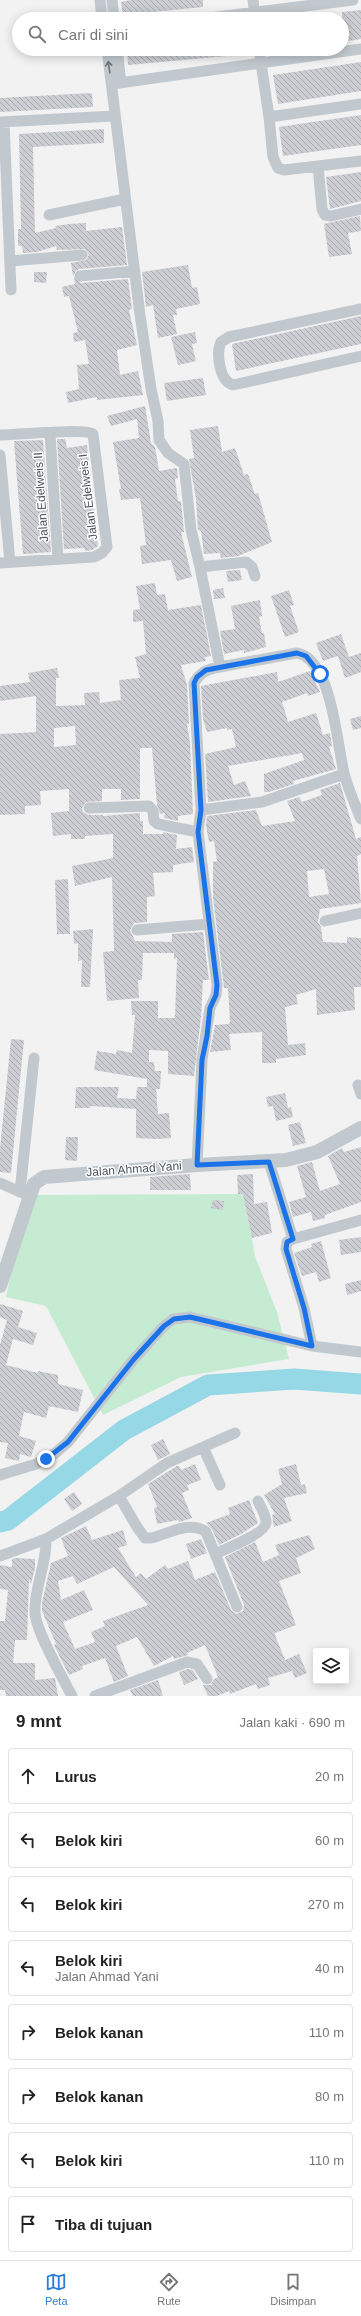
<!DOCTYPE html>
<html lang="id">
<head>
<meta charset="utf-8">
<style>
	body { margin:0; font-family:Helvetica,sans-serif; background:#f2f2f2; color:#222 }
	.controls { position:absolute; right:12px; bottom:12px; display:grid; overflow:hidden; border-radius:4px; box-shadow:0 2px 10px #0003 }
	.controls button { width:36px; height:36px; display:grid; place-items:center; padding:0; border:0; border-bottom:1px solid #e0e0e0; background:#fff; color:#222; font:20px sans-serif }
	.stop { position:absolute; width:12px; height:12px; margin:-9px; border:3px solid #1a73e8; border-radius:50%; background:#fff }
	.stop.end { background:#1a73e8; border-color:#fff; box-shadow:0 1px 4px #0008 }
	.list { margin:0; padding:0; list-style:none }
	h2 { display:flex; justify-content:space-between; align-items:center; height:52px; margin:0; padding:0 16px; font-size:17px }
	h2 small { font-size:13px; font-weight:400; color:#767676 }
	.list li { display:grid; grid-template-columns:26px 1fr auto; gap:12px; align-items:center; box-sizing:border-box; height:56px; margin:0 8px 8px; padding:0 8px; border:1px solid #e0e0e0; border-radius:4px }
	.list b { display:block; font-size:15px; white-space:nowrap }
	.list p { margin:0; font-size:13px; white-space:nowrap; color:#767676 }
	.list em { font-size:13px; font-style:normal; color:#767676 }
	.icon { flex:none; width:22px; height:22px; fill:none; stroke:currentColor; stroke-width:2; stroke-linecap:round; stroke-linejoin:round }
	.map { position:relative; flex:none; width:361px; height:1696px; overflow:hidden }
	.search { position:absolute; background:#fff; box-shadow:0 2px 10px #0003; left:12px; right:12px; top:12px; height:44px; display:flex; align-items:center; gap:10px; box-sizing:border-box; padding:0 14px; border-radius:22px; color:#767676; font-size:15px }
	.sheet { height:564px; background:#fff }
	nav { display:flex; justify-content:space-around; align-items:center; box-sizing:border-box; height:56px; border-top:1px solid #e0e0e0; background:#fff; font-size:11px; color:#767676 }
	nav a { display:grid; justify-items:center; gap:2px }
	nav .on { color:#2b7dd4 }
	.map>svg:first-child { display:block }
	.grass { fill:#c5ecd2 }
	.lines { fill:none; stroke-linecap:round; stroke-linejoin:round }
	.river { stroke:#96d8e5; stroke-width:21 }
	.building { fill:url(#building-back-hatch); fill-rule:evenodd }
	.minor { stroke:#c1c9ce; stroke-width:11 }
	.tertiary { stroke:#c1c9ce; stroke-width:14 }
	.oneway { stroke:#6e787f }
	.route { stroke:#1a73e8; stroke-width:5 }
	.labels { text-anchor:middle; stroke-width:3; stroke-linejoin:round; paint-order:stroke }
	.street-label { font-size:12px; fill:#4b555d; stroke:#fff }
</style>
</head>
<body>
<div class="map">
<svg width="361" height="1696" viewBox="0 0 361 1696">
	<defs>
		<pattern id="building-back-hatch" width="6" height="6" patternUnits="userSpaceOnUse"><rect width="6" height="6" fill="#ccced3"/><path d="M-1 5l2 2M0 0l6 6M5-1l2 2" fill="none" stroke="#a8aaae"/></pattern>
	</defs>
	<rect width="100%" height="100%" fill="#f3f2f2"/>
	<!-- grass -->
	<path class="grass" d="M244,1194L255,1256L277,1312L289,1359L181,1377L103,1415L46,1306L6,1297L28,1195Z"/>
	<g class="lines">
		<!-- river -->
		<path class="river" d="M0,1522L8,1520L124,1430L208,1385L294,1379L361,1384"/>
	</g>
	<!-- building -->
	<path class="building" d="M131,0H203V7L123,15L121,2Z
		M361,10V39L342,42V12Z
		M127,49H227V56L128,65Z
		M361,62V91L278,104L273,75Z
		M92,93L93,107L0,112V98Z
		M361,115V145L283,156L279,127Z
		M104,129V143L33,147L35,233L56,228L55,226L69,224L86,223V231L122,227L127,265L79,269L76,271L73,276L71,263L86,260L89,255L85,249L57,250L56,246L37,252L23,253L22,246H18V229H21L19,134Z
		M361,172V201L330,209L326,177Z
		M360,216L361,231L348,233L352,254L329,257L324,224Z
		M188,265L192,288L197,287L200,304L176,309L177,315H173L177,334L158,338L153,305L146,307L142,272Z
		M34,272H47L46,283L34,282Z
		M74,278L81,283L128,279L132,309L129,310L137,345L117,350L120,375L138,371L143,395L97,400V397L68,403L66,392L79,389L77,365L89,364L85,340L74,342L73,333L78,332L69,296L64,297L62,287L75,284Z
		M361,316V344L236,371L232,344Z
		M195,332L197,343L192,344L196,361L178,365L171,337Z
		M203,378L206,395L167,401L164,383Z
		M145,406L151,443L155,447L159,471L177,468L178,478L175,479L178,501H181L184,532H181L192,577L177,581L171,560L142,564L140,546L146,545L140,498L121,500L119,489H121L113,442L139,438L137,419L111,426L107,416Z
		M218,426L222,452L235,448L244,475L248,474L255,494L258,493L272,542L238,556L221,558L220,553L204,554L201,531L198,529L196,499L189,459L194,458L190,430Z
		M57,439H65L67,448L87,445L98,546L92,550L85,551L84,548L64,549Z
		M43,440L51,552L23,554L14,441Z
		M240,570L242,580L228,582L226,571Z
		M155,583L157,595L165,594L168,610L201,605L211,656L205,657L206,661L181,665L187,685L189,724H187L190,743L193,814L178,816V821L164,818L165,813L160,814L157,805L152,748H140V799L121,800V789H102V801L86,802L82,808L83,812L89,815H103V816L140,813V821H143V834H163V832L177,835L176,849L192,847L194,862L173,865V872L153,873L155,896L147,897V922L134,923L130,930L135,941L172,942V934L203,932L209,980H203L201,1017L194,1076L168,1074V1051L149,1050V1062H154L155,1071H161L160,1089H156L158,1114L169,1113L171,1138L157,1139L136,1138V1109L90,1106V1108H75L76,1087H119L117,1098L136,1099L137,1087H147V1079L94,1070L97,1051L116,1054L117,1050L132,1053L135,1015H132L131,1001H158V1018H175L177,958L174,959V953H143L142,980H138L139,998L107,1001L103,952L114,951L112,877L75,886L72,866L113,858V834L85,836V839H71V834L53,836L51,813L69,811V789L40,791L41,805L25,806V814L0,815V734L36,732V696L0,701V686L30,682L28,673L57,668L59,678H56V706L85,705L84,693L99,692L100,703L121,700L119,680L140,678L135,657L146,654L143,621L133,622V610L140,609L136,586ZM75,726L76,745L54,747V728Z
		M223,588L225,598L214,599L213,590Z
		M289,590L294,605L290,606L299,632L285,637L271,596Z
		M260,600L262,616L259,617L262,633H264L266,647L244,653V650L224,654L220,631L235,629L231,606Z
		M341,634L349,657L361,653V672L345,678L338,656L323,661L316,643Z
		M310,671L320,692L308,696L307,693L282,702L288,722L316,713L323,735L330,733L332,746L329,747L336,769L293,781L294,784L269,792H264V774L304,760L302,753L228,766L234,785L245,781L251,796L208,802L205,754L236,747L232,729L227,730V728L207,732L203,719L201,686L277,672L278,682Z
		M361,716V728L353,730L350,719Z
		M340,783L356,839L361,837V854L357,856L361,903L320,909L318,922L321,927L323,942L347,943V937L361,938V987H354L355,1010L317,1015L316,989L296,995L298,1004L285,1007L288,1045L305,1043L306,1055L276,1059V1063H262V1032L229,1034L231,1050L210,1052L215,1025L229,1024L230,1022L228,988H224L213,897V862L217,861L214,841L209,842L206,825L207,816L256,810L262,826L295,821L287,801L299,797L302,802L322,795L320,790ZM324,869L329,894L309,897L307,871Z
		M68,879L70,934H57L55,880Z
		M93,929L90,987H81L82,960L78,961V943L74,944L73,931Z
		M11,1039L24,1040L11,1173L0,1172V1149Z
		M285,1093L288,1108L291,1107L293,1117L276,1121L273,1106L268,1107L266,1097Z
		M300,1122L306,1143L293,1146L288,1125Z
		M66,1137H78L77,1161L65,1160Z
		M361,1147V1202L325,1215V1218L313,1221L311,1212L293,1217L289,1202L306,1197L297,1166L312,1162L320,1191L340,1184L328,1156L342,1148L344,1152Z
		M190,1174L191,1190H150V1177Z
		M253,1174L254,1204L267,1202L272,1233L252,1238L243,1194H238L237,1175Z
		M213,1200L224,1201L223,1210L211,1208Z
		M361,1237V1252L341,1255L339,1240Z
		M321,1241L331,1278L319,1282L316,1272L302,1276L294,1253L312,1247L311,1244Z
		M361,1280V1291L347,1295L345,1284Z
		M0,1304L23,1311L18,1327L37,1333L33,1345L13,1339L6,1365L38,1373V1371L58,1375V1384L83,1390L78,1412L49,1406L46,1418L24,1412L19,1436L36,1441L31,1457L20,1454L19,1461L5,1458L8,1443L0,1442V1345L7,1320L0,1317Z
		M163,1439L170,1454L158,1460L151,1445Z
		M195,1464L201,1480L187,1485L189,1490L182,1493L192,1518L179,1522L178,1520L157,1524L154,1508L157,1507L148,1484L177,1466H179L181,1470Z
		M296,1464L301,1485L305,1484L307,1493L284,1498L292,1521L274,1527L272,1515L275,1514L264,1495L282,1484L278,1469Z
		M74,1492L82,1504L72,1511L64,1499Z
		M249,1500L258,1523L241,1534L219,1545L212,1529L206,1523L230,1514L228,1508Z
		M86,1526L92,1540L123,1530L127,1545L118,1548L136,1577L141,1573L146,1579L165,1565L168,1569L188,1561L195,1580L215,1572L231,1610L236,1614L243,1611L244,1605L225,1557L255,1542L263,1562L279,1555L275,1545L309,1535L315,1549L296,1558L301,1573L279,1581L296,1625L275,1633V1635L285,1660L299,1654L307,1673L295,1678L292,1671L268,1678L270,1685L258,1689L256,1684L230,1694L229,1691L217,1696H208L203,1685H211L214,1679L218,1677L205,1645L187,1653L188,1655L174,1659L173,1656L154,1666L137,1637L116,1646L128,1676L114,1682L105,1658L82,1666L83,1669L69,1675L54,1645L56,1644L42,1611V1603L51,1563L68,1556L61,1538ZM114,1567L148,1605L103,1621L105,1626L91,1632L95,1642L75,1649L63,1622L93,1610L84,1590L61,1600L58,1581L73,1576L77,1584Z
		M201,1539L207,1553L191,1559L186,1544Z
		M15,1558L35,1559V1568L31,1584L29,1579L27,1640H15L13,1663H35V1680L55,1678L58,1696H6L5,1690H0V1621H5L8,1590L0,1589V1565L12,1567V1559Z
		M188,1669L193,1670L198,1679L184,1685L179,1672Z
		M158,1680L163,1696H133L130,1690Z"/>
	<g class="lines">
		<!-- minor -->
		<path class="minor" d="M100,0L102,19
			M112,0L114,19
			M253,0L255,18
			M201,19L353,0
			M107,49L140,315L151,389L158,421L159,440L168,453L184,464L191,530L200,567L220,667C208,669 200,672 194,683L201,810L198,832L217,985L216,995L210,1008L202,1060L197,1165
			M117,49L121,83
			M259,49L269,117L273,157L278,168L284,170L361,161
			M112,84L361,49
			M269,117L361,104
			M0,122L114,116
			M4,122L11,290
			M318,166L322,209L325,215L331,216L361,209
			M49,215L125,199
			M10,261L82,255
			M80,276L135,271
			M361,309L229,337L221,342C216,353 219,381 233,385L361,356
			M50,434L58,559
			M0,435C15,435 84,428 93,434L107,547L102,553L94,557L0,563
			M0,455L10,562
			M200,567L246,562L252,567L255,576
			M220,667L297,653C332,659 337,745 344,773C348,789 355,804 361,819
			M89,808L149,806L153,811L154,821L158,824L198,832
			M201,810L262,802L344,774
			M325,921L361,913
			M137,930L209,924
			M358,1085L361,1094
			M269,1162L293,1239L287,1242L286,1249L304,1308L312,1346
			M0,1183L25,1194
			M20,1192L34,1058
			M293,1239L361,1220
			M203,1447L220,1485
			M0,1475L36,1464L54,1454L68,1442L134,1359L164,1326L173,1319L190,1317L312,1346L361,1352
			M119,1496L137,1527L145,1538H151C168,1534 190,1520 206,1532L237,1607
			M46,1539C47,1565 34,1587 35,1612C35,1630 63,1678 72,1696
			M215,1554C225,1549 267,1533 266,1522C266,1515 261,1508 258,1501
			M0,1556L46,1539L119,1496L167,1463L235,1433
			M95,1696L187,1662L197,1664L207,1679"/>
		<!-- tertiary -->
		<path class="tertiary" d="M0,1286L34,1184L44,1177L197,1165L286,1160L317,1152L361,1128"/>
	</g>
	<!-- one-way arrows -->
	<defs><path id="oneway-shaft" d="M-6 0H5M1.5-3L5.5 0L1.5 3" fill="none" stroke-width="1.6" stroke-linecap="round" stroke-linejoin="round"/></defs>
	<use class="oneway" href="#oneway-shaft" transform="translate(109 67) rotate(-98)"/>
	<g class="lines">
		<!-- route -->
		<path class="route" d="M46,1459L68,1442L134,1359L164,1326L174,1319L190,1317L312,1346L304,1308L286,1249L287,1242L293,1239L269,1162L197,1165L202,1060L207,1036L210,1008L216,995L217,985L198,832L201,810L194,683L197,677L206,670L297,653L306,656L320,674"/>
	</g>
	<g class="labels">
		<!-- street labels -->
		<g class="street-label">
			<text transform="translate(41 497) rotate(-94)" y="4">Jalan Edelweis II</text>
			<text transform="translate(88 497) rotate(-97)" y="4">Jalan Edelweis I</text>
			<text transform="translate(134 1169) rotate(-4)" y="4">Jalan Ahmad Yani</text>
		</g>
	</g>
</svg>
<div class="controls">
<button><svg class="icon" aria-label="layers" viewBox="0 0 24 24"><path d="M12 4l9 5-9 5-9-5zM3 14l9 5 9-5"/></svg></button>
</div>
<div class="stop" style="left:320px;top:674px"></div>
<div class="stop end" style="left:46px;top:1459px"></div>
<div class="search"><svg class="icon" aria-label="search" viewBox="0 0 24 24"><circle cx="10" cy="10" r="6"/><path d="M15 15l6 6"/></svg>Cari di sini</div>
</div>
<section class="sheet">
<h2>9 mnt<small>Jalan kaki · 690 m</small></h2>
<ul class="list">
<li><svg class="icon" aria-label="ahead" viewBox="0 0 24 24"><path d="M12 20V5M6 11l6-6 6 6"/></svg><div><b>Lurus</b></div><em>20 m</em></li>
<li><svg class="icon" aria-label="left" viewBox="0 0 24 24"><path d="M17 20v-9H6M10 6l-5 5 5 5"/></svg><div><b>Belok kiri</b></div><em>60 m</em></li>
<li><svg class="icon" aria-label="left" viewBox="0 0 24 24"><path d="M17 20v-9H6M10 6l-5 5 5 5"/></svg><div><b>Belok kiri</b></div><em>270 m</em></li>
<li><svg class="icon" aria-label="left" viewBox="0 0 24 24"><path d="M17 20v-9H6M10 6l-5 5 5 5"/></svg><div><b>Belok kiri</b><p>Jalan Ahmad Yani</p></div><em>40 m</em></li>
<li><svg class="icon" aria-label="right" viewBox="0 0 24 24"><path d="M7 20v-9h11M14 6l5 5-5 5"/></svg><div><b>Belok kanan</b></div><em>110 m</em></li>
<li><svg class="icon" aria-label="right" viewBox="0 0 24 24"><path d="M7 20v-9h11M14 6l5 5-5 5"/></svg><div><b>Belok kanan</b></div><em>80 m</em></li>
<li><svg class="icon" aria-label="left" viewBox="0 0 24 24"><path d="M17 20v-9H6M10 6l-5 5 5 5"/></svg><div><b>Belok kiri</b></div><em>110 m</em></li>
<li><svg class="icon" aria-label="arrive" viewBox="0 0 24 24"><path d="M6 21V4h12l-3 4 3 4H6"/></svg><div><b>Tiba di tujuan</b></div></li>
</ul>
</section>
<nav>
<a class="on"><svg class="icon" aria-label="map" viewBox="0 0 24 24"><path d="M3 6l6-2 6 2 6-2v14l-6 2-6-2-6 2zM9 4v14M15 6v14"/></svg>Peta</a>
<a><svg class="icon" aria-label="directions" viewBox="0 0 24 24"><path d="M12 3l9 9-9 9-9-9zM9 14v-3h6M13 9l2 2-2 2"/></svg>Rute</a>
<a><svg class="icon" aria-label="saved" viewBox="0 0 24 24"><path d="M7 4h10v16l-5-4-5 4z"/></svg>Disimpan</a>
</nav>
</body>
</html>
